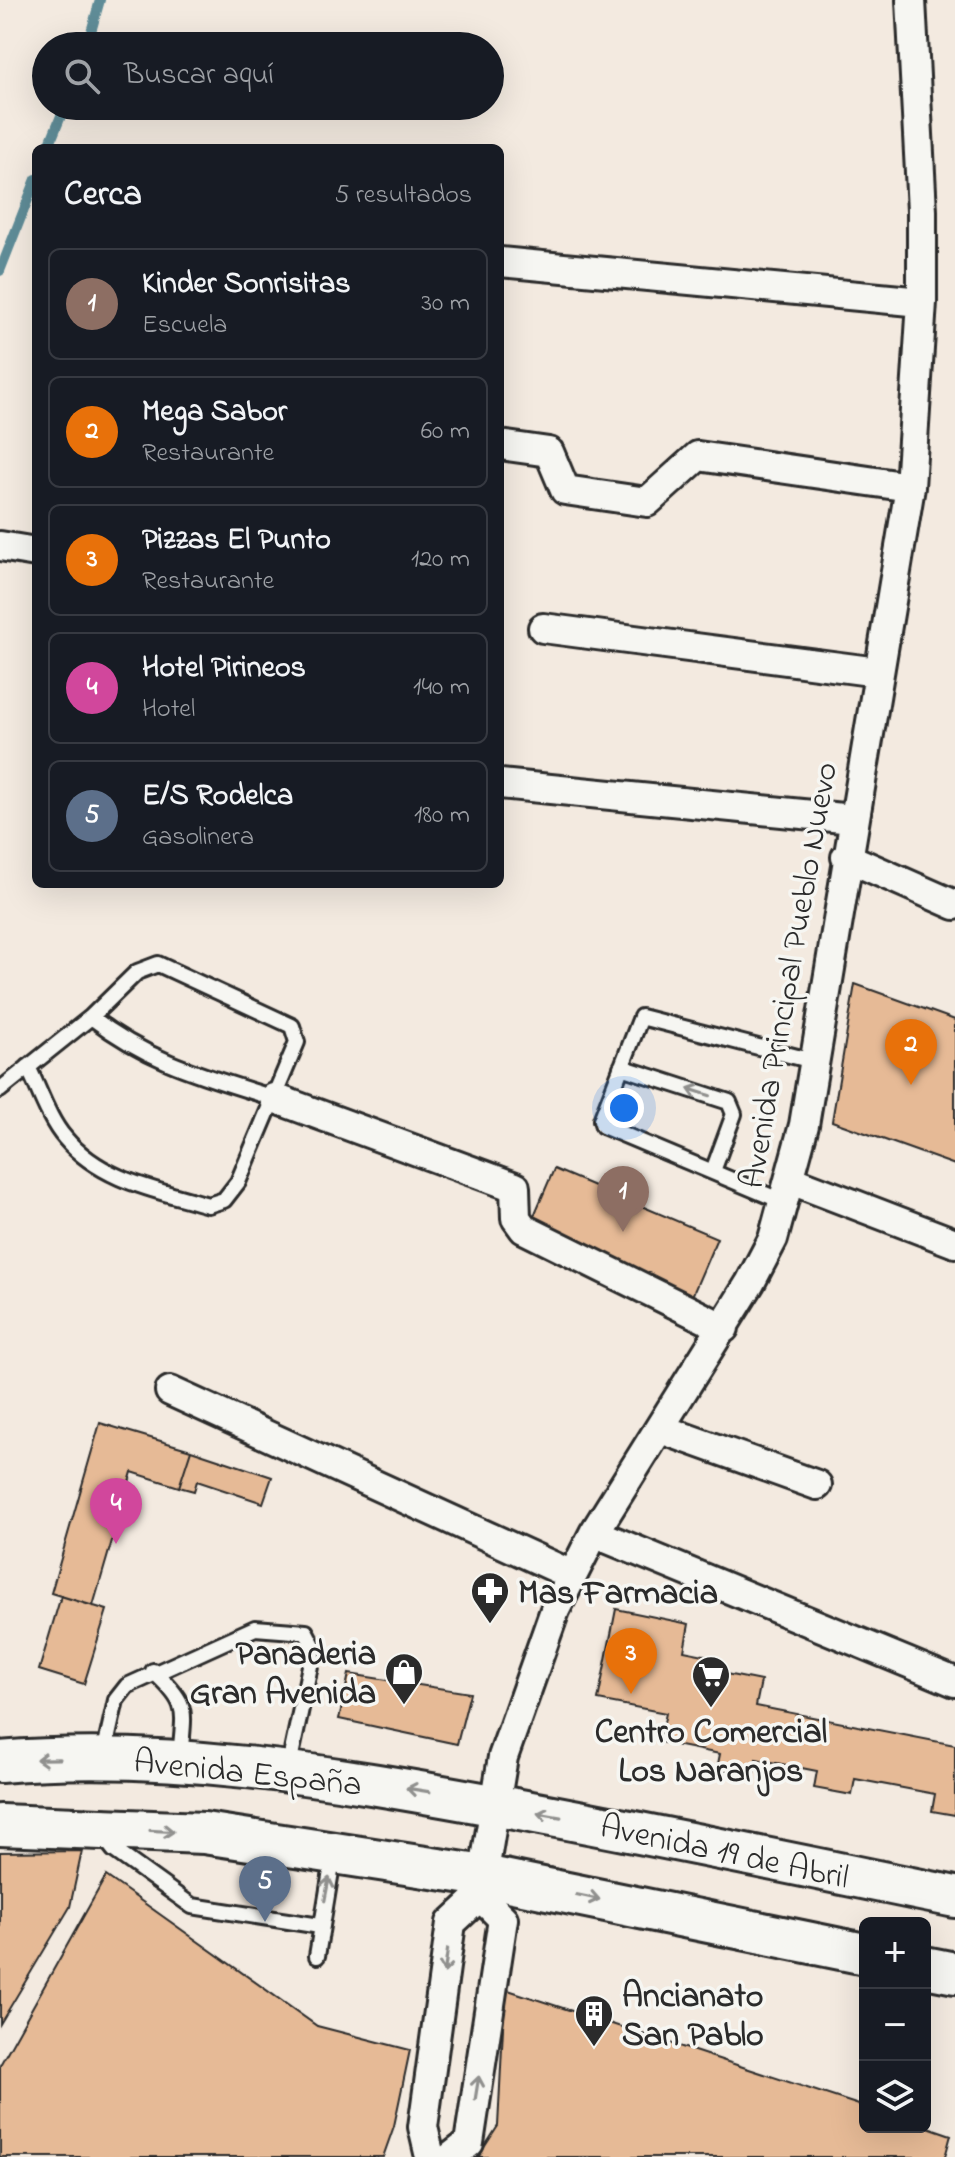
<!DOCTYPE html>
<html lang="es">
<head>
<meta charset="utf-8">
<style>
	body { margin:0; font-family:"Indie Flower",sans-serif; background:#20242c; color:#f1f3f6 }
	.controls { position:absolute; right:24px; bottom:24px; display:grid; overflow:hidden; border-radius:12px; box-shadow:0 8px 32px #0002 }
	.controls button { width:72px; height:72px; display:grid; place-items:center; padding:0; border:0; border-bottom:2px solid #363941; background:#171b24; color:#f1f3f6; font:40px sans-serif }
	.you { position:absolute; left:624px; top:1108px; width:28px; height:28px; margin:-20px; border:6px solid #fff; border-radius:50%; background:#1a73e8; box-shadow:0 0 0 12px #1a73e833 }
	.badge { display:grid; place-items:center; width:52px; height:52px; border-radius:50%; background:#d93025; color:#fff; font-size:26px; font-weight:700 }
	.pin { position:absolute; translate:-50% -66px; filter:drop-shadow(0 2px 4px #0008) }
	.pin::after { content:''; position:absolute; top:42px; width:28px; height:24px; background:inherit; clip-path:polygon(0 0,100% 0,50% 100%) }
	.list { margin:0; padding:0; list-style:none }
	h2 { display:flex; justify-content:space-between; align-items:center; height:104px; margin:0; padding:0 32px; font-size:34px }
	h2 small { font-size:26px; font-weight:400; color:#9ea1a6 }
	.list li { display:grid; grid-template-columns:52px 1fr auto; gap:24px; align-items:center; box-sizing:border-box; height:112px; margin:0 16px 16px; padding:0 16px; border:2px solid #363941; border-radius:12px }
	.list b { display:block; font-size:30px; white-space:nowrap }
	.list p { margin:0; font-size:26px; white-space:nowrap; color:#9ea1a6 }
	.list em { font-size:26px; font-style:normal; color:#9ea1a6 }
	.icon { flex:none; width:44px; height:44px; fill:none; stroke:currentColor; stroke-width:2; stroke-linecap:round; stroke-linejoin:round }
	.map { position:relative; flex:none; width:955px; height:2157px; overflow:hidden }
	.search { position:absolute; background:#171b24; box-shadow:0 8px 32px #0002; left:32px; top:32px; width:472px; height:88px; display:flex; align-items:center; gap:20px; box-sizing:border-box; padding:0 28px; border-radius:44px; color:#9ea1a6; font-size:30px }
	.panel { position:absolute; background:#171b24; box-shadow:0 8px 32px #0002; left:32px; top:144px; width:472px; height:744px; border-radius:12px }
	.map>svg:first-child { display:block }
	.lines { fill:none; stroke-linecap:round; stroke-linejoin:round }
	.stream { stroke:#5e8c97; stroke-width:10 }
	.building { fill:#e6ba96; stroke:#2b2b2b; stroke-width:2 }
	.lane-casing { stroke:#2b2b2b; stroke-width:20 }
	.street-casing { stroke:#2b2b2b; stroke-width:34 }
	.secondary-casing { stroke:#2b2b2b; stroke-width:46 }
	.lane { stroke:#f6f6f2; stroke-width:14 }
	.street { stroke:#f6f6f2; stroke-width:28 }
	.secondary { stroke:#f6f6f2; stroke-width:40 }
	.oneway { stroke:#90908e }
	.labels { text-anchor:middle; stroke-width:7; stroke-linejoin:round; paint-order:stroke }
	.street-label { font-size:34px; fill:#2b2b2b; stroke:#f6f6f2 }
	.poi-label { font-size:34px; font-weight:bold; fill:#2b2b2b; stroke:#f6f6f2; text-anchor:start }
</style>
</head>
<body>
<div class="map">
<svg width="955" height="2157" viewBox="0 0 955 2157">
	<rect width="100%" height="100%" fill="#f3eae0"/>
	<filter id="ink" filterUnits="userSpaceOnUse"><feTurbulence type="fractalNoise" baseFrequency=".0125" numOctaves="2"/><feDisplacementMap in="SourceGraphic" scale="16" xChannelSelector="R" yChannelSelector="G"/><feConvolveMatrix kernelMatrix="1 2 1 2 8 2 1 2 1" color-interpolation-filters="sRGB"/></filter>
	<g filter="url(#ink)">
		<g class="lines">
			<!-- stream -->
			<path class="stream" d="M87,46L100,0
				M48,148L65,106
				M0,271L36,179"/>
		</g>
		<!-- building -->
		<path class="building" d="M855,984L955,1020V1165L832,1121Z
			M554,1169L717,1238L687,1308L524,1239Z
			M100,1423L191,1450L179,1487L132,1472L93,1606L51,1593Z
			M191,1450L272,1477L263,1503L197,1481L194,1491L179,1487Z
			M61,1596L107,1610L84,1684L39,1670Z
			M616,1609L689,1624L684,1651L714,1657L711,1671L761,1681L756,1706L955,1745V1815L932,1811L935,1794L855,1779L852,1795L814,1788L817,1771L756,1759L753,1776L717,1769L720,1754L660,1742L666,1713L598,1700Z
			M349,1674L470,1693L457,1744L339,1719Z
			M82,1851L70,1907L0,2024V1852Z
			M106,1876L317,2026L410,2050L394,2126L383,2157H0V2065Z
			M505,1989L865,2107V2127L925,2126L951,2135L945,2157H478L498,2126Z"/>
		<g class="lines">
			<defs>
				<path id="lane" d="M91,1017C151,1063 204,1076 274,1098
					M621,1067L729,1102L734,1114L713,1171
					M0,1090L1,1089L91,1017L137,972L158,964L292,1026L297,1042L238,1182L224,1200L208,1205C157,1190 101,1181 65,1138C49,1120 39,1089 28,1067
					M784,1202L603,1126L601,1120L641,1017L813,1061
					M153,1671C192,1707 183,1710 180,1760
					M103,1758L116,1700L127,1686L255,1628L306,1632L314,1647L288,1770
					M103,1836L114,1850L192,1906L320,1926
					M317,1956L334,1853"/>
				<path id="street" d="M500,262L922,302
					M500,445L549,452L565,490L647,502L698,456L910,487
					M0,546L36,552
					M543,628L878,672
					M500,784L853,819
					M846,857L955,905
					M274,1098L515,1187L516,1218L524,1229L724,1328
					M791,1180L955,1243
					M170,1391L572,1575
					M661,1429L817,1485
					M594,1533L955,1682
					M430,2157L423,2127L451,1923L480,1896L503,1757L555,1610L594,1533L750,1283L773,1239L804,1125L910,487L922,302V211L911,0
					M451,2157L469,2143L503,1919L480,1896"/>
				<path id="secondary" d="M0,1762C169,1748 333,1776 498,1806C651,1834 803,1866 955,1897
					M0,1825L204,1833L484,1876L865,1954
					M925,1967L955,1973"/>
			</defs>
			<!-- lane casing -->
			<use href="#lane" class="lane-casing"/>
			<!-- street casing -->
			<use href="#street" class="street-casing"/>
			<!-- secondary casing -->
			<use href="#secondary" class="secondary-casing"/>
			<!-- lane -->
			<use href="#lane" class="lane"/>
			<!-- street -->
			<use href="#street" class="street"/>
			<!-- secondary -->
			<use href="#secondary" class="secondary"/>
		</g>
		<!-- one-way arrows -->
		<defs><path id="oneway-shaft" d="M-6 0H5M1.5-3L5.5 0L1.5 3" fill="none" stroke-width="1.6" stroke-linecap="round" stroke-linejoin="round" transform="scale(2)"/></defs>
		<g class="oneway">
			<use href="#oneway-shaft" transform="translate(699 1092) rotate(-162)"/>
			<use href="#oneway-shaft" transform="translate(48 1759) rotate(179)"/>
			<use href="#oneway-shaft" transform="translate(418 1790) rotate(-171)"/>
			<use href="#oneway-shaft" transform="translate(549 1815) rotate(-170)"/>
			<use href="#oneway-shaft" transform="translate(162 1831) rotate(3)"/>
			<use href="#oneway-shaft" transform="translate(327 1889) rotate(-79)"/>
			<use href="#oneway-shaft" transform="translate(588 1897) rotate(12)"/>
			<use href="#oneway-shaft" transform="translate(446 1961) rotate(98)"/>
			<use href="#oneway-shaft" transform="translate(477 2088) rotate(-81)"/>
		</g>
	</g>
	<!-- icons -->
	<defs>
		<symbol id="pharmacy-pin" viewBox="-11 -11 22 30"><path d="M0 17L-7.5 6A9.5 9.5 0 1 1 7.5 6Z" fill="#2b2b2b" stroke="#f6f6f2"/><path d="M-2-6h4v4h4v4h-4v4h-4v-4h-4v-4h4Z" fill="#fff"/></symbol>
		<symbol id="shop-pin" viewBox="-11 -11 22 30"><path d="M0 17L-7.5 6A9.5 9.5 0 1 1 7.5 6Z" fill="#2b2b2b" stroke="#f6f6f2"/><path d="M-5-2.5h2.3a2.7 3.5 0 0 1 5.4 0H5L5.5 6h-11ZM-1.5-2.5h3a1.5 2.3 0 0 0-3 0Z" fill="#fff"/></symbol>
		<symbol id="supermarket-pin" viewBox="-11 -11 22 30"><path d="M0 17L-7.5 6A9.5 9.5 0 1 1 7.5 6Z" fill="#2b2b2b" stroke="#f6f6f2"/><path d="M-6-5.5h2.5l.6 2H6L4.5 2H-2.5L-4.4-4H-6ZM-1.5 3.2a1.3 1.3 0 1 0 .1 0ZM3 3.2a1.3 1.3 0 1 0 .1 0Z" fill="#fff"/></symbol>
		<symbol id="building-pin" viewBox="-11 -11 22 30"><path d="M0 17L-7.5 6A9.5 9.5 0 1 1 7.5 6Z" fill="#2b2b2b" stroke="#f6f6f2"/><path d="M-4-6H4V6H1V3H-1V6H-4ZM-2.5-4.3h1.7v1.8h-1.7ZM.8-4.3h1.7v1.8H.8ZM-2.5-1h1.7V.8h-1.7ZM.8-1h1.7V.8H.8Z" fill="#fff"/></symbol>
	</defs>
	<g fill-rule="evenodd">
		<use href="#pharmacy-pin" x="468" y="1569" width="44" height="60"/>
		<use href="#shop-pin" x="382" y="1650" width="44" height="60"/>
		<use href="#supermarket-pin" x="689" y="1653" width="44" height="60"/>
		<use href="#building-pin" x="572" y="1992" width="44" height="60"/>
	</g>
	<g class="labels">
		<!-- street labels -->
		<g class="street-label">
			<text transform="translate(787 975) rotate(-80)" y="12">Avenida Principal Pueblo Nuevo</text>
			<text transform="translate(248 1771) rotate(6)" y="12">Avenida España</text>
			<text transform="translate(725 1850) rotate(12)" y="12">Avenida 19 de Abril</text>
		</g>
		<!-- poi labels -->
		<g class="poi-label">
			<text x="518" y="1603">Mas Farmacia</text>
			<text x="376" y="1664" text-anchor="end">Panaderia<tspan x="376" dy="39">Gran Avenida</tspan></text>
			<text x="711" y="1742" text-anchor="middle">Centro Comercial<tspan x="711" dy="39">Los Naranjos</tspan></text>
			<text x="622" y="2006">Ancianato<tspan x="622" dy="39">San Pablo</tspan></text>
		</g>
	</g>
</svg>
<div class="controls">
<button>+</button>
<button>−</button>
<button><svg class="icon" aria-label="layers" viewBox="0 0 24 24"><path d="M12 4l9 5-9 5-9-5zM3 14l9 5 9-5"/></svg></button>
</div>
<div class="you"></div>
<div class="pin badge" style="left:623px;top:1232px;background:#8d6e63">1</div>
<div class="pin badge" style="left:911px;top:1085px;background:#e8710a">2</div>
<div class="pin badge" style="left:631px;top:1694px;background:#e8710a">3</div>
<div class="pin badge" style="left:116px;top:1544px;background:#d1479c">4</div>
<div class="pin badge" style="left:265px;top:1922px;background:#5c6f8a">5</div>
<div class="search"><svg class="icon" aria-label="search" viewBox="0 0 24 24"><circle cx="10" cy="10" r="6"/><path d="M15 15l6 6"/></svg>Buscar aquí</div>
<section class="panel">
<h2>Cerca<small>5 resultados</small></h2>
<ul class="list">
<li><span class="badge" style="background:#8d6e63">1</span><div><b>Kinder Sonrisitas</b><p>Escuela</p></div><em>30 m</em></li>
<li><span class="badge" style="background:#e8710a">2</span><div><b>Mega Sabor</b><p>Restaurante</p></div><em>60 m</em></li>
<li><span class="badge" style="background:#e8710a">3</span><div><b>Pizzas El Punto</b><p>Restaurante</p></div><em>120 m</em></li>
<li><span class="badge" style="background:#d1479c">4</span><div><b>Hotel Pirineos</b><p>Hotel</p></div><em>140 m</em></li>
<li><span class="badge" style="background:#5c6f8a">5</span><div><b>E/S Rodelca</b><p>Gasolinera</p></div><em>180 m</em></li>
</ul>
</section>
</div>
</body>
</html>
